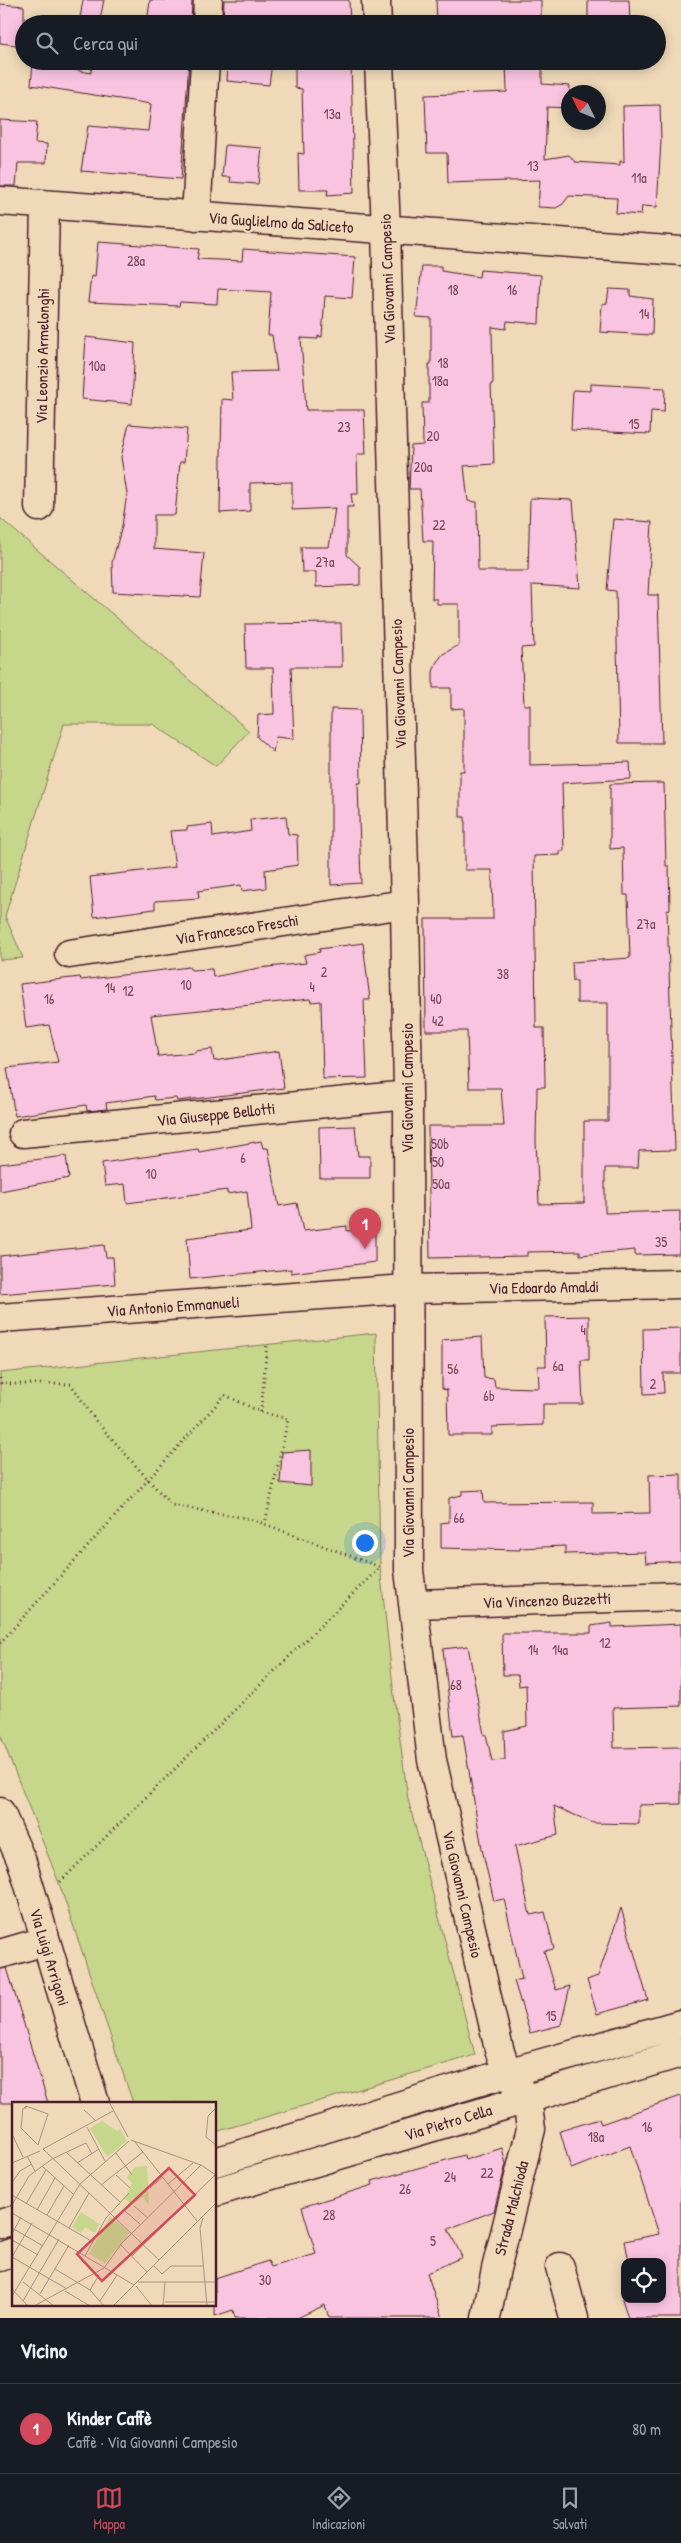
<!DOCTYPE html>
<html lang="it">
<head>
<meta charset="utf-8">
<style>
	body { margin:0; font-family:"Patrick Hand",sans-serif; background:#20242c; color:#f1f3f6 }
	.controls { position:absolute; right:15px; bottom:15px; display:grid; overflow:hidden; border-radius:10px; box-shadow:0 2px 12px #0003 }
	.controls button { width:45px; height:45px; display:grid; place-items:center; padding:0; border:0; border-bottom:1px solid #363941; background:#171b24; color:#f1f3f6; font:25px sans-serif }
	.compass { position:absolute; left:561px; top:85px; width:45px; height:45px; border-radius:50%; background:#171b24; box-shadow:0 2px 12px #0003; rotate:313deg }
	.you { position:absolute; left:364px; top:1542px; width:18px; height:18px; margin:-12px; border:4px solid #fff; border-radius:50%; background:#1a73e8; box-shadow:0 0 0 8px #1a73e833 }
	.badge { display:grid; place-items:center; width:32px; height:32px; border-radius:50%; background:#d1495b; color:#fff; font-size:16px; font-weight:700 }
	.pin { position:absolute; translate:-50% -41px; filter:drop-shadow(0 1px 2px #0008) }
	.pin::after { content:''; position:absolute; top:26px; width:18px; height:15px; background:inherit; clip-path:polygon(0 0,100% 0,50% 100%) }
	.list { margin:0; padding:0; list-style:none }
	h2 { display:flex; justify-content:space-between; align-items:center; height:65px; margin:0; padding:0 20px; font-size:21px }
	h2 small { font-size:16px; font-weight:400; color:#9ea1a6 }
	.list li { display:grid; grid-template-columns:32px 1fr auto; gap:15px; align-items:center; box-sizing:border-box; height:90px; padding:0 20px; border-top:1px solid #363941 }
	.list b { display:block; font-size:19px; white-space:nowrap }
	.list p { margin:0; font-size:16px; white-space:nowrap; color:#9ea1a6 }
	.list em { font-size:16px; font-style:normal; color:#9ea1a6 }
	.icon { flex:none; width:28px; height:28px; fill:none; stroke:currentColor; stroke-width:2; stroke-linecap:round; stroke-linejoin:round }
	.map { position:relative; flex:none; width:681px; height:2318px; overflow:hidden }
	.search { position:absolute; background:#171b24; box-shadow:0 2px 12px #0003; left:15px; right:15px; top:15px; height:55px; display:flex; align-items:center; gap:12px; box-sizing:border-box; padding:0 18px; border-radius:28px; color:#9ea1a6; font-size:19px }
	.sheet { height:155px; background:#171b24 }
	nav { display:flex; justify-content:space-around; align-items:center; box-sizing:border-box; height:70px; border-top:1px solid #363941; background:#171b24; font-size:14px; color:#9ea1a6 }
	nav a { display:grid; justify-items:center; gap:2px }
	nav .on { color:#d1495b }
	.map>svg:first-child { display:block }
	.green { fill:#c6d78b; stroke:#887b5b }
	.building { fill:#f9c4df; stroke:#4a1f2b }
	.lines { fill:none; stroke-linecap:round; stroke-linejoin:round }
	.street-casing { stroke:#4a1f2b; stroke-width:31 }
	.secondary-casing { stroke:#4a1f2b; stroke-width:31 }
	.path { stroke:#4a1f2b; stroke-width:3; stroke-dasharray:1 4; stroke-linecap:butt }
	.street { stroke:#efd9b8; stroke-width:28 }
	.secondary { stroke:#efd9b8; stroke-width:28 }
	.labels { text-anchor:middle; stroke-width:4.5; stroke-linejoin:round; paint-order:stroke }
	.number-label { font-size:14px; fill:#764858 }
	.street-label { font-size:16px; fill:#4a1f2b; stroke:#efd9b8 }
	.inset-road { fill:none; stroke:#ad8f80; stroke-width:1 }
	.view { fill:#d1495b; fill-opacity:0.15; stroke:#d1495b; stroke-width:2.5 }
	.inset-edge { fill:none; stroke:#4a1f2b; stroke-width:2.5 }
</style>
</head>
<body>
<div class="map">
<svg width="681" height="2318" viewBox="0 0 681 2318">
	<rect width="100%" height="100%" fill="#efd9b8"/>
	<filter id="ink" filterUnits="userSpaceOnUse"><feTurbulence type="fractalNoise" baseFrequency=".02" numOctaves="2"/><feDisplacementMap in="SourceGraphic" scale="10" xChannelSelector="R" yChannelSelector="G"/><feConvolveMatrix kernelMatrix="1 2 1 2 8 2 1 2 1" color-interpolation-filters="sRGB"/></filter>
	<g filter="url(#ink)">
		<!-- green -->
		<path class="green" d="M0,518L249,731L216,766L153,724H64L5,916L23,958L0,960Z
			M376,1333L380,1567L394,1696L408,1799L475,2055L215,2132V2103H133L59,1883L0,1734V1373Z"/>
		<!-- building -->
		<path class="building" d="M83,0H104L99,24H79Z
			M150,0H192L191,24H147Z
			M224,0H349L350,24H223Z
			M436,0H541V24H437Z
			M588,0H629L630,24H588Z
			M0,4L24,6V46L0,43Z
			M92,61H189L181,179L81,171L88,126L148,131L151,104L31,85L33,62L91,73Z
			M228,61L272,63L269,85L227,81Z
			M300,61H351L354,193L327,195L328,190H299L298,153L304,154L302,89L295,88V65L301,66Z
			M506,61H542V84L570,86L568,108L547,107L545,159L569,155L575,162L620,165V161L624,162L623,106L660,105L661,141L657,207L642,206L641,215L616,213L617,198L569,196L563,204L556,208L538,207L540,180L448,183L447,153H427L425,95L507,92Z
			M0,120L37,122L35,143L47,144L46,163H18L16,186H0Z
			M225,145L262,148L258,184L230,182L231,177H222Z
			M98,242L199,249L197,259L242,261L243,249L355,257L352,298L325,296L322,337L318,336V339L301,338L306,410H364L366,454H357L358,494H351L353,507H347V555L360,567V585L316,587V572H302L301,547H329L335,508L292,510V482L250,483V511L220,513L222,399L233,400L231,372L277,371L272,335H268L271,292L218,289L217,304L180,302L179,306L88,302L91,276L95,277Z
			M422,266H441V271L479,277L480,270L541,275L539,324L507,321L506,329L492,327L493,383L491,384L494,464L464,466L468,501L477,502L478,571H528L530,498L573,500L580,588L532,585L534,647L521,648L524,705H530V765L630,762L631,779L562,783L564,851H560V855L534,856L536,1028H544L545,1087H537L536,1141L539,1204L584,1203V1121H608V1003H577V981H573L572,962L630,958L628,895H624L623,848L610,849V784L664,783L666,866H669L670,909L667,910L675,1150L639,1151L638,1168H605V1213L680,1211L679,1254L635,1255V1250L580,1255V1251L527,1252V1256L430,1258L428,1126H504L501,1088H469L467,1031H426L425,919H493L492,870H465V817H460V771H464V708L451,709V688H433V672L436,663L443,654L459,645V604H437V599H432L433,541H423L420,489H409L411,446L423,445L422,403H429V364H431V318L416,317Z
			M609,289L630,290V296L653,299L652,335L600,332L602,304L607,303Z
			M86,337L135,343L132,404L82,399Z
			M591,384L665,388L664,412L651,411L650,434L571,430L573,390L591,391Z
			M129,424L187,429L184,462H180L175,515H154V549L204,553L200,597L113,592L112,562L122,526L127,494L121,457Z
			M613,519L652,522L648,595H658L662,743H619L616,591L607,590Z
			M341,623L342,667H291L294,739L276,737L273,752L257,737L258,715L274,714L273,668H246L245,624Z
			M331,709L360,710L361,783H358L361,883L331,885Z
			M286,816L288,834L297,835L298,865L265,870L266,888L242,891L241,885L198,891L199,898L155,901V909L94,917L90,877L175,867L170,831L187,830V827L212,824L213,837L251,831L250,820Z
			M363,943L370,1000H364L367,1078L323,1079L321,1001L311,1002L310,999L151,1015L158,1056L195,1053V1051L212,1049L214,1061L279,1051L284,1088L177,1101L176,1098L155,1100L154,1096L106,1103L107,1109L87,1111L86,1105L15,1116L7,1068L58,1062L49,1025L26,1028L20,984L80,977L81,980L189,967L191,970L212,969L213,977L259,968L306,963L304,955L320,952L319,949Z
			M355,1126L358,1156H370V1178H320L319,1127Z
			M261,1141L263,1148H268L279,1206L297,1203L303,1231L347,1226V1231L375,1228V1262L291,1273V1269L190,1279L187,1238L251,1230L247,1191L227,1194V1190L127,1203L125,1184L105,1186L102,1163L198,1149L199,1152Z
			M66,1156L69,1178L0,1191V1164Z
			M104,1245L106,1257H113L115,1284L0,1294V1256Z
			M589,1316V1360H581L583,1404H543V1425L492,1427V1435H448L447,1390L442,1389V1340L482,1337L484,1378L494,1379L495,1387L539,1388L538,1366H546L545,1317Z
			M681,1328V1373H663L664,1393L644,1394L643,1329Z
			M311,1450V1486L280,1483L282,1452Z
			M681,1474V1561L646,1563L645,1552L565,1554V1546L520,1548V1550L441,1548V1523L449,1522V1498L462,1495V1491L483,1490L484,1503L593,1502V1514L650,1513L649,1475Z
			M612,1623V1627L681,1624V1706L613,1708L614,1748L681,1747V1804L639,1805V1824L593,1823L554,1806L558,1835L515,1846L530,1915L545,1912L554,1949L544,1951L556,1990L570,1986L561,2025L530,2033L514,1981L522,1979L504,1899L494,1901L482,1849L463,1735L453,1736L443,1649L468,1646L484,1735L486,1734L492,1761L505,1760L504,1731L527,1726L526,1685L519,1686L518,1675H503L502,1633H591V1626Z
			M621,1908L648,2000L597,2014L587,1980L598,1976Z
			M7,1968L33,2054L48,2103H0V1969Z
			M681,2096V2318H628L622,2299H662V2262H629L625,2241L659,2234L630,2146L571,2169L560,2131L599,2119L601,2124Z
			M502,2148L506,2164L494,2211L448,2229L462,2257L427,2273L442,2318H329L325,2305L297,2318H235L233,2310L215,2316V2278L268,2261L271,2267L316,2254L302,2207L373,2185L372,2181L464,2155L465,2160Z"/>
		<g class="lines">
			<defs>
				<path id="street" d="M376,0L377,24
					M207,24L208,0
					M379,61L386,230L405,904L408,1095L409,1570L432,1760L499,2049L507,2073L527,2099L531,2129L496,2269L486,2318
					M0,201L681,251
					M196,216L205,61
					M39,507L45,205
					M69,954L405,904
					M23,1133L408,1095
					M0,1318L407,1289L681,1284
					M413,1604L681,1596
					M0,1812L22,1862L95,2103
					M0,1954L45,1941
					M560,2267L574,2318"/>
				<path id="secondary" d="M215,2162L507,2073L681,2024
					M215,2192L681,2053
					M0,2224L14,2220
					M0,2257L14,2252"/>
			</defs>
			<!-- street casing -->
			<use href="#street" class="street-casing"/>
			<!-- secondary casing -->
			<use href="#secondary" class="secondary-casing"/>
			<!-- path -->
			<path class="path" d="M0,1378L1,1384H71L95,1420L171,1505L251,1519L380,1567L59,1883
				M261,1412L267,1344
				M0,1643L225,1395L261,1412L288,1419L265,1524"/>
			<!-- street -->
			<use href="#street" class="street"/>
			<!-- secondary -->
			<use href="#secondary" class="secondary"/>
		</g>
	</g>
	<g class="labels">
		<!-- number labels -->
		<g class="number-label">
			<text x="332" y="119">13a</text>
			<text x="533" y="171">13</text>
			<text x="639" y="183">11a</text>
			<text x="136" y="266">28a</text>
			<text x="453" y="295">18</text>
			<text x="512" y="295">16</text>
			<text x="644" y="319">14</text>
			<text x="443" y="368">18</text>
			<text x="97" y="371">10a</text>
			<text x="440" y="386">18a</text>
			<text x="634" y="429">15</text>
			<text x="344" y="432">23</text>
			<text x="433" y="441">20</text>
			<text x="423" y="472">20a</text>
			<text x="439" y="530">22</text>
			<text x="325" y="567">27a</text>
			<text x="646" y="929">27a</text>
			<text x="324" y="977">2</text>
			<text x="503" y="979">38</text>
			<text x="186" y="990">10</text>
			<text x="312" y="992">4</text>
			<text x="110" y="993">14</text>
			<text x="128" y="996">12</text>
			<text x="49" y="1004">16</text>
			<text x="436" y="1004">40</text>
			<text x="438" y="1026">42</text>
			<text x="440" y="1149">50b</text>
			<text x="243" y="1163">6</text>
			<text x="438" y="1167">50</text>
			<text x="151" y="1179">10</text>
			<text x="441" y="1189">50a</text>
			<text x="661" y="1247">35</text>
			<text x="583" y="1335">4</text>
			<text x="558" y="1371">6a</text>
			<text x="453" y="1374">56</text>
			<text x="653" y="1389">2</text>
			<text x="489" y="1401">6b</text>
			<text x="459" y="1523">66</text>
			<text x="605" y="1648">12</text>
			<text x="533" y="1655">14</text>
			<text x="560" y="1655">14a</text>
			<text x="456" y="1690">68</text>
			<text x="551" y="2021">15</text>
			<text x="647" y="2132">16</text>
			<text x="596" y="2142">18a</text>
			<text x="487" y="2178">22</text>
			<text x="450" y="2182">24</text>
			<text x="405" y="2194">26</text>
			<text x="329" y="2220">28</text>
			<text x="433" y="2246">5</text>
			<text x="265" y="2285">30</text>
		</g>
		<!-- street labels -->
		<g class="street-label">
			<text transform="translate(281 222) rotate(4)" y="6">Via Guglielmo da Saliceto</text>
			<text transform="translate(387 279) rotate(-92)" y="6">Via Giovanni Campesio</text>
			<text transform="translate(42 356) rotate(-89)" y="6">Via Leonzio Armelonghi</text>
			<text transform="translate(398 684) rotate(-92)" y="6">Via Giovanni Campesio</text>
			<text transform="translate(237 929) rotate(-9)" y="6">Via Francesco Freschi</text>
			<text transform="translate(407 1088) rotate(-90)" y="6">Via Giovanni Campesio</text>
			<text transform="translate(216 1114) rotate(-6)" y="6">Via Giuseppe Bellotti</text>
			<text transform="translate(544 1287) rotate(-1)" y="6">Via Edoardo Amaldi</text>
			<text transform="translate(173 1306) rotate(-4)" y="6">Via Antonio Emmanueli</text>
			<text transform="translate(408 1493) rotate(-90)" y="6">Via Giovanni Campesio</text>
			<text transform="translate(547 1600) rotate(-2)" y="6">Via Vincenzo Buzzetti</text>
			<text transform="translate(463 1894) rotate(77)" y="6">Via Giovanni Campesio</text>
			<text transform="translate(50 1957) rotate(73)" y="6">Via Luigi Arrigoni</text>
			<text transform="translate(448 2122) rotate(-17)" y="6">Via Pietro Cella</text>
			<text transform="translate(511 2208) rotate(-76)" y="6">Strada Malchioda</text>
		</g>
	</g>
	<!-- overview -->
	<g transform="translate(12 2102)">
		<rect width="204" height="204" fill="#efd9b8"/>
		<path d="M90,19L105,29L108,27L115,39L95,55L78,26ZM135,64L137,103L131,95L120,103L113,97L120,81L115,75L123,65ZM69,110L87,122L83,131L73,125L69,131L60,125ZM98,114L118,131L93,161L77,152Z" fill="#c6d78b"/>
		<path class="inset-road" d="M97,0L116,35M14,4L12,6H14V4L36,12L26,43M11,6L9,26L26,43M204,6L196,14L194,35L204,43M72,8L84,19M75,25L93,59M0,32L11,55M119,38L189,63L204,73M123,40L185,119M31,47L147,158M31,47L101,9M54,50L108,100M104,51L120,73M15,54L23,69M0,61L28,49M65,61L87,47M30,64L61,92M104,73L118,86M1,79L8,69L20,62M156,82L181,61M89,83L131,50M138,86L151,75M0,93L81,140M14,102L34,68M0,103L17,74L40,57L74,41L80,52M122,104L136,116M25,108L43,76M113,109L129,123M0,111L122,183M35,113L52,84M191,116L188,126L195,204M0,126L31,144M57,126L77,91M0,132L9,115M0,138L26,153M108,142L135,170M73,154L94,116L117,91M120,154L203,73M0,155L55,187M0,155L20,121M142,164L150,172L159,164H191M43,167L78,188L92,204M11,180L42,204M126,180H204M124,184L140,204M0,187L16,204M78,188L87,173M53,189L78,204M28,192L57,143M0,194L68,82L117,39M11,199L47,137M88,199L105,173M153,200H204M22,204L92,166L110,141L189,63M101,204L204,101M151,204L153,180"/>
		<path class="view" d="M157,66L183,93L90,179L65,152Z"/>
		<rect width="204" height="204" class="inset-edge"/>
	</g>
</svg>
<div class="controls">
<button><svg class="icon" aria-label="locate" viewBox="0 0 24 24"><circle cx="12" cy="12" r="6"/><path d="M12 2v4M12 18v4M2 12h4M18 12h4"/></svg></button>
</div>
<svg class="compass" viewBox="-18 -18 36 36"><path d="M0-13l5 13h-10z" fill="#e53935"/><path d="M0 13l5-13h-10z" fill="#9ea1a6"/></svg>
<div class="you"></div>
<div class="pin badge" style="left:365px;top:1249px">1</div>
<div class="search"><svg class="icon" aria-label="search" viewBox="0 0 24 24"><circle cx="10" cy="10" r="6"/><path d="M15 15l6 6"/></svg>Cerca qui</div>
</div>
<section class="sheet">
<h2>Vicino<small></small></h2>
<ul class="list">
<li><span class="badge">1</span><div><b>Kinder Caffè</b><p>Caffè · Via Giovanni Campesio</p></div><em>80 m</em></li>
</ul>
</section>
<nav>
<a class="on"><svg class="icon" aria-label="map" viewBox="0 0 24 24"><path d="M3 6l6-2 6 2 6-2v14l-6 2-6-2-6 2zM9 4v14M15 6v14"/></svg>Mappa</a>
<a><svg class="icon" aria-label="directions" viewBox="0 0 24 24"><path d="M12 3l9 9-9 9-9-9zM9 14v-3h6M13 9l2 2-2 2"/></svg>Indicazioni</a>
<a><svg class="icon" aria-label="saved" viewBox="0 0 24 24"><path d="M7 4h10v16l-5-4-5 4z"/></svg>Salvati</a>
</nav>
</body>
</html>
